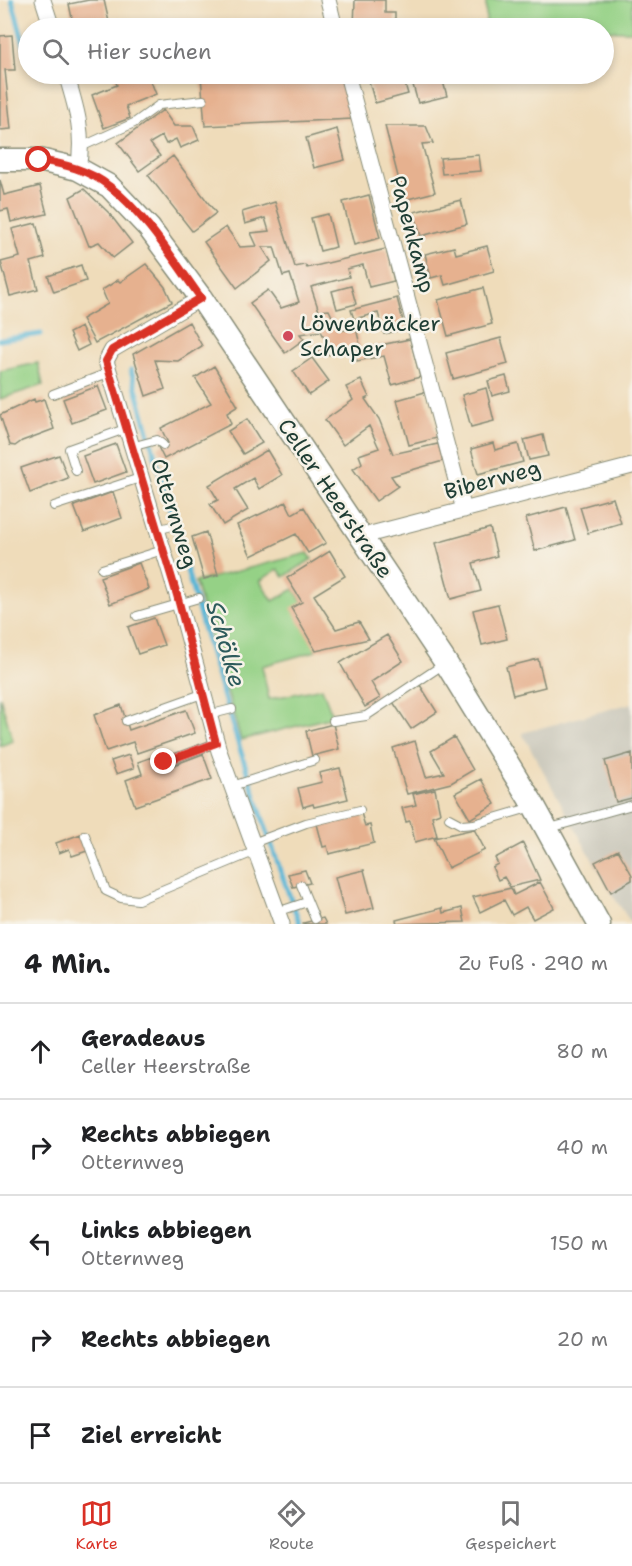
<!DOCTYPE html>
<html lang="de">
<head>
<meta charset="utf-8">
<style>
	body { margin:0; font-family:"Shantell Sans",sans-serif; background:#f2f2f2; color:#202124 }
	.stop { position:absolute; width:18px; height:18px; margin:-14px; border:4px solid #d93025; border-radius:50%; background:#fff }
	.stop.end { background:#d93025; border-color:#fff; box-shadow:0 2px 6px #0008 }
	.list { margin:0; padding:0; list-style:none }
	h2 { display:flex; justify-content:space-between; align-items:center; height:78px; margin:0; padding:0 24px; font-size:26px }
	h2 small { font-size:20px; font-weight:400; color:#757577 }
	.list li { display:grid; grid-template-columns:39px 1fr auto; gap:18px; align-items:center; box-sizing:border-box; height:96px; padding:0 24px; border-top:2px solid #e0e0e0 }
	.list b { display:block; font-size:22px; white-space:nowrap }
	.list p { margin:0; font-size:20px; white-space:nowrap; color:#757577 }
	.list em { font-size:20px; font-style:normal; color:#757577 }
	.icon { flex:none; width:33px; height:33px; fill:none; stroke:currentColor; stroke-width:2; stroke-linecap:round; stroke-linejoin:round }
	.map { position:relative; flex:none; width:632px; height:924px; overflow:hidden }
	.search { position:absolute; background:#fff; box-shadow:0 3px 9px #0003; left:18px; right:18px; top:18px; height:66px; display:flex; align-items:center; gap:15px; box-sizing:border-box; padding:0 21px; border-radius:33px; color:#757577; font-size:22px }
	.sheet { height:558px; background:#fff }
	nav { display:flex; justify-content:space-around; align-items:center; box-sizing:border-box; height:84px; border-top:2px solid #e0e0e0; background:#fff; font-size:16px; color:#757577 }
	nav a { display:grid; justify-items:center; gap:3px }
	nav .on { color:#d93025 }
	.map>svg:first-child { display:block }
	.industrial { fill:#c7c5b8 }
	.green { fill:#95d186; stroke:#5a875d; stroke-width:1.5 }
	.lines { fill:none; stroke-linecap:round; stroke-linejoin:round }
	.stream { stroke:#58b6d6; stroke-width:5 }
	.building { fill:#e6b18f }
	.lane-casing { stroke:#878c77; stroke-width:10 }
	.street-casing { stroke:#878c77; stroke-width:17 }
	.secondary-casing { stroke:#878c77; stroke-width:25 }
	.lane { stroke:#fff; stroke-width:8 }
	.street { stroke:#fff; stroke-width:15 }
	.secondary { stroke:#fff; stroke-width:22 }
	.route { stroke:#d93025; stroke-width:8 }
	.poi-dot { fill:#d1495b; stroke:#f7f3e8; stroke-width:2 }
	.labels { text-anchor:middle; stroke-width:5; stroke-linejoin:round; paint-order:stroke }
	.street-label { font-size:22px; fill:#1f3d34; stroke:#f7f3e8 }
	.poi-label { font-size:22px; fill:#1f3d34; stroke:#f7f3e8; text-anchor:start }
	.water-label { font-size:24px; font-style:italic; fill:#2d5b5c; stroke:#f7f3e8 }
</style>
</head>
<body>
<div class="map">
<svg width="632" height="924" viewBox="0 0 632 924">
	<rect width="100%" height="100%" fill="#f7f3e8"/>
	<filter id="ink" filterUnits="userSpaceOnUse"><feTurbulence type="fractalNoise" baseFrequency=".0167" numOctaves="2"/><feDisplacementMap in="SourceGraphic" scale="12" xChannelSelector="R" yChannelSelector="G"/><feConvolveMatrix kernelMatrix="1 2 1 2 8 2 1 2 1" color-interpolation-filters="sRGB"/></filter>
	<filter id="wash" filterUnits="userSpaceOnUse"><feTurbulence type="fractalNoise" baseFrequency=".008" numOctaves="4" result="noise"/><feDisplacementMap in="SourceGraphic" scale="24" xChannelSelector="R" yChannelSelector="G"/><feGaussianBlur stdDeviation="1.35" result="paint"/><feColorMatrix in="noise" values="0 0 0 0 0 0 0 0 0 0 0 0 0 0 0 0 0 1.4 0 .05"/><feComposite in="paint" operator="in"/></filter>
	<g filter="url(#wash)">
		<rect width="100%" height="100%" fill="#efdcba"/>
		<!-- industrial -->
		<path class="industrial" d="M632,703V924L611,893L522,733Z"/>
		<!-- green -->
		<path class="green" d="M486,0H632V31L486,28Z
			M38,363L43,385L0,399V371Z
			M308,553L312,559L284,577L278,569L260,581L273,601L294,589L302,602L316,651L262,666L269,699L322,688L333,717L241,740L195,582Z
			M0,697L13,741L0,746Z"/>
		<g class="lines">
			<!-- stream -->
			<path class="stream" d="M12,0L28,59
				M0,340L41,334
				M131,370C183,556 232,743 300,924"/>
		</g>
		<g id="blocks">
			<!-- building -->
			<path class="building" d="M89,0H104L109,22L74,28L69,4Z
				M355,0H385V13H395V28L354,27Z
				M12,35L15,70H5L11,129L0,130V36Z
				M113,74H148L156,94L126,106L130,118L104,128L92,95L117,85Z
				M249,74H297V82L342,79L353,119L205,126L201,76Z
				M367,74H402L408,94L375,103Z
				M410,74H441L447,96L418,103Z
				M163,110L174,126H193L199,140L180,148L176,139L166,144L162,136L150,143L160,156L139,171L118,143Z
				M385,126H426L433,143L422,144L435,192L404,200Z
				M337,129L345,160L314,168L306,138Z
				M479,155L481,171L442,174L440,158Z
				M173,156L216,213L192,231L148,175Z
				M0,180L4,195L40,186L47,214L11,222L8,209L0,211Z
				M84,189L109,213L132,243L113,258L99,242L89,246L70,197Z
				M369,195L380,238L354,245L343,202Z
				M461,200L467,224L421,236L414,212Z
				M275,202L295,267L305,265L307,268L386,249L394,281L369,287L363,265L347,269L349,277L311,287L319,311L329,310L339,331L356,328L361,349L410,339L420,377L392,385L384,356L357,361L353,351L320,356L317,348L328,345L321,331L300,334L304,339L285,353L250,303L268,290L281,308L299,302L290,274L283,276L274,247H262L271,261L237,288L204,242L226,227L240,247L257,246L251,233L269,231L265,218L245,224L242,212Z
				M328,214L336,247L320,251L311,218Z
				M36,223L45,258L31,262L38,289L10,296L1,262L20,257L12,229Z
				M487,246L494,271L445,285L442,275L431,278L425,254L454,247L456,254Z
				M146,264L165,287L172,302L95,343L82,319L108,304L102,290L118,280L120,282Z
				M81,265L86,281L54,292L48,276Z
				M351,286L356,304L337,309L332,291Z
				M483,288L492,324L448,336L438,300Z
				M397,298L405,329L384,334L378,313L354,319L351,310Z
				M189,322L202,346L178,361L155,360L165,389L146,396L133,354Z
				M81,327L89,345L77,351L69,333Z
				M501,338L508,364L453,379L446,353Z
				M312,358L329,381L309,395L293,371Z
				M214,366L238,406L227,413L231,424L164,459L158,447L168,443L161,428L211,403L195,378Z
				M506,376L510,391L492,396L488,381Z
				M361,380L369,397L365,399L379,419L393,454L438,444L443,461L391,476L398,486L376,501L353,469L362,463L359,455L379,448L369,426L343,445L325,420L353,400L346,387Z
				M98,386L107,410L72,423L63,399Z
				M486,388L494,421L471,427L462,395Z
				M425,392L437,438L409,445L397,400Z
				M34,399L35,402L44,399L54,429L22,441L15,446L10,445L0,415Z
				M247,419L262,443L243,454L228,431Z
				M543,435L548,456L529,460L524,440Z
				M493,443L495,450L518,444L523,462L478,474L471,449Z
				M116,444L126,472L93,484L83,456Z
				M267,450L282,475L259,489L253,478L235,489L248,510L223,525L210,504L218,500L209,485Z
				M59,455L68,478L30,493L21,468Z
				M113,492L122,518L84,532L74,506Z
				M613,498L621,523L588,533L580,507Z
				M286,502L292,514L304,507L326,543L308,553L296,534L251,556L237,525Z
				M566,507L575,540L535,551L526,518Z
				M490,528L497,556L473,563L481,591L451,599L436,543Z
				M206,532L218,575L204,579L192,537Z
				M330,551L345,576L314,595L336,629L359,622L369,639L316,651L291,608L302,602L287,578Z
				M139,563L149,589L110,604L100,577Z
				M498,604L507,639L482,645L473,610Z
				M154,618L164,645L138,654L128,627Z
				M387,635L403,661L371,682L380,698L365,707L340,663Z
				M538,659L545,687L513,695L506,667Z
				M420,685L437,712L411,729L393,702Z
				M121,705L129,730L186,710L195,733L137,753L133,742L106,751L94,715Z
				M333,724L339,749L312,756L306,731Z
				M454,737L473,770L451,783L407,794L393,748L415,741L426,777L444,773L431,751Z
				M632,753V798L616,802L605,761Z
				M161,754L166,768L203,754L212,779L135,806L126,780L142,774L138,762Z
				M129,755L134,768L116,774L111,761Z
				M340,768L348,799L314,807L313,804L303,807L298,788L322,782L319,773Z
				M481,779L495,804L470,819L455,793Z
				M435,789L440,813L432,816L437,836L415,842L410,821L406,822L402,808L416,805L413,794Z
				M361,813L365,826L370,825L374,843L329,854L327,846L323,847L317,824Z
				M474,829L485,850L448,868L434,838Z
				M81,834L87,851L72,856L69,849L59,853L56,843Z
				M523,843L540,880L510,887L504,877L498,880L492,867L498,864L495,858Z
				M618,850L632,875V880L611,892L595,862Z
				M305,870L310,883L293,887L288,874Z
				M364,870L374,908L345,915L335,877Z
				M540,882L554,908L533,919L526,907L512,915L504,900L480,912L473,897L511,888L514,895Z
				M442,908L443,913L462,908L465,922L397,924L396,920Z
				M323,918L326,924H303V923Z"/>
		</g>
	</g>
	<g filter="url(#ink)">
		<use href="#blocks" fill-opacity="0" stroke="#878c77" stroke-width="1.5"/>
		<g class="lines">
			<defs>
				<path id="lane" d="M83,146L134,123L159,105L203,100
					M53,394L108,373
					M131,447L157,440L163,445
					M76,471L69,449L125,429
					M54,506L140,478
					M156,530L176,525
					M102,569L163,550
					M137,616L199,598
					M208,715L232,709
					M126,721L202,694
					M333,721L366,716L444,664
					M164,762L216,743
					M232,786L315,760
					M449,818L462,825L474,824L532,807
					M550,828L632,805
					M85,835L106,891L121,898L138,900L256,851
					M253,843L306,823L360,810
					M301,885L315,919
					M277,912L307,902"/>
				<path id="street" d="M43,0L52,28
					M328,0L335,28
					M66,74C76,107 85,134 78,169
					M347,74L464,510
					M201,298L112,350L106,361L177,595L219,751L282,924
					M363,536L632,466"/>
				<path id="secondary" d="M0,160H39L78,169L109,186L149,228L201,298L446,663L534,806L599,924"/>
			</defs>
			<!-- lane casing -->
			<use href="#lane" class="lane-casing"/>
			<!-- street casing -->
			<use href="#street" class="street-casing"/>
			<!-- secondary casing -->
			<use href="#secondary" class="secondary-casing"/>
			<!-- lane -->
			<use href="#lane" class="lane"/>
			<!-- street -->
			<use href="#street" class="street"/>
			<!-- secondary -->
			<use href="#secondary" class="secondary"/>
		</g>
	</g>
	<g class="lines" filter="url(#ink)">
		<!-- route -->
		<path class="route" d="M39,160C64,164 89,170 109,186C144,212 175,262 201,298L112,350L106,361L177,595L216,743L164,762"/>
	</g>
	<!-- markers -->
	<circle class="poi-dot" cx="288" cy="336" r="6"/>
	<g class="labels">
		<!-- street labels -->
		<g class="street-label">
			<text transform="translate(413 234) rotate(75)" y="8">Papenkamp</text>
			<text transform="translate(492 479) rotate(-15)" y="8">Biberweg</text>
			<text transform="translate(336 498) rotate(56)" y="8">Celler Heerstraße</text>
			<text transform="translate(175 513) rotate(73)" y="8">Otternweg</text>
		</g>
		<!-- poi labels -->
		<g class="poi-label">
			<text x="300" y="331">Löwenbäcker<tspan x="300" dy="25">Schaper</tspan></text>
		</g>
		<!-- water labels -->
		<g class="water-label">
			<text transform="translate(226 644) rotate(74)" y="8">Schölke</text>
		</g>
	</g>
</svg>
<div class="stop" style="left:39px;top:160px"></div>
<div class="stop end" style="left:164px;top:762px"></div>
<div class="search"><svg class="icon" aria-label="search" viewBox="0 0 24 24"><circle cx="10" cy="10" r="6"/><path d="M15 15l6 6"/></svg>Hier suchen</div>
</div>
<section class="sheet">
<h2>4 Min.<small>Zu Fuß · 290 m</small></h2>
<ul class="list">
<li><svg class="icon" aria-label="ahead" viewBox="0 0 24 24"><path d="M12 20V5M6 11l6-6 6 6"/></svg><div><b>Geradeaus</b><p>Celler Heerstraße</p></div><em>80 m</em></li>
<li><svg class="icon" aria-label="right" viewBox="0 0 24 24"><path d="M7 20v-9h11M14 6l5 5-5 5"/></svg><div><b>Rechts abbiegen</b><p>Otternweg</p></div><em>40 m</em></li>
<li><svg class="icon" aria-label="left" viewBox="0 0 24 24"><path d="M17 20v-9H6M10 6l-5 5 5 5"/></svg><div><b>Links abbiegen</b><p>Otternweg</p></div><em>150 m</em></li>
<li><svg class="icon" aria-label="right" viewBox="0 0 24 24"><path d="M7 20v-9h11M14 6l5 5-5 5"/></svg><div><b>Rechts abbiegen</b></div><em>20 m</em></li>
<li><svg class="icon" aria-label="arrive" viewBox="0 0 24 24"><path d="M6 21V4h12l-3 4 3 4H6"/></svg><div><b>Ziel erreicht</b></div></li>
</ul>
</section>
<nav>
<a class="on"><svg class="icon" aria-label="map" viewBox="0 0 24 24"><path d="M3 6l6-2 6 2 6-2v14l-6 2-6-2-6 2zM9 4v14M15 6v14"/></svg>Karte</a>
<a><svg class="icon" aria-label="directions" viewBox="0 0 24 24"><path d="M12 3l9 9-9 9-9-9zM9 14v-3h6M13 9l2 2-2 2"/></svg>Route</a>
<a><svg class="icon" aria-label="saved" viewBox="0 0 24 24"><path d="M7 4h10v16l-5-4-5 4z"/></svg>Gespeichert</a>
</nav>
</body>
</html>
